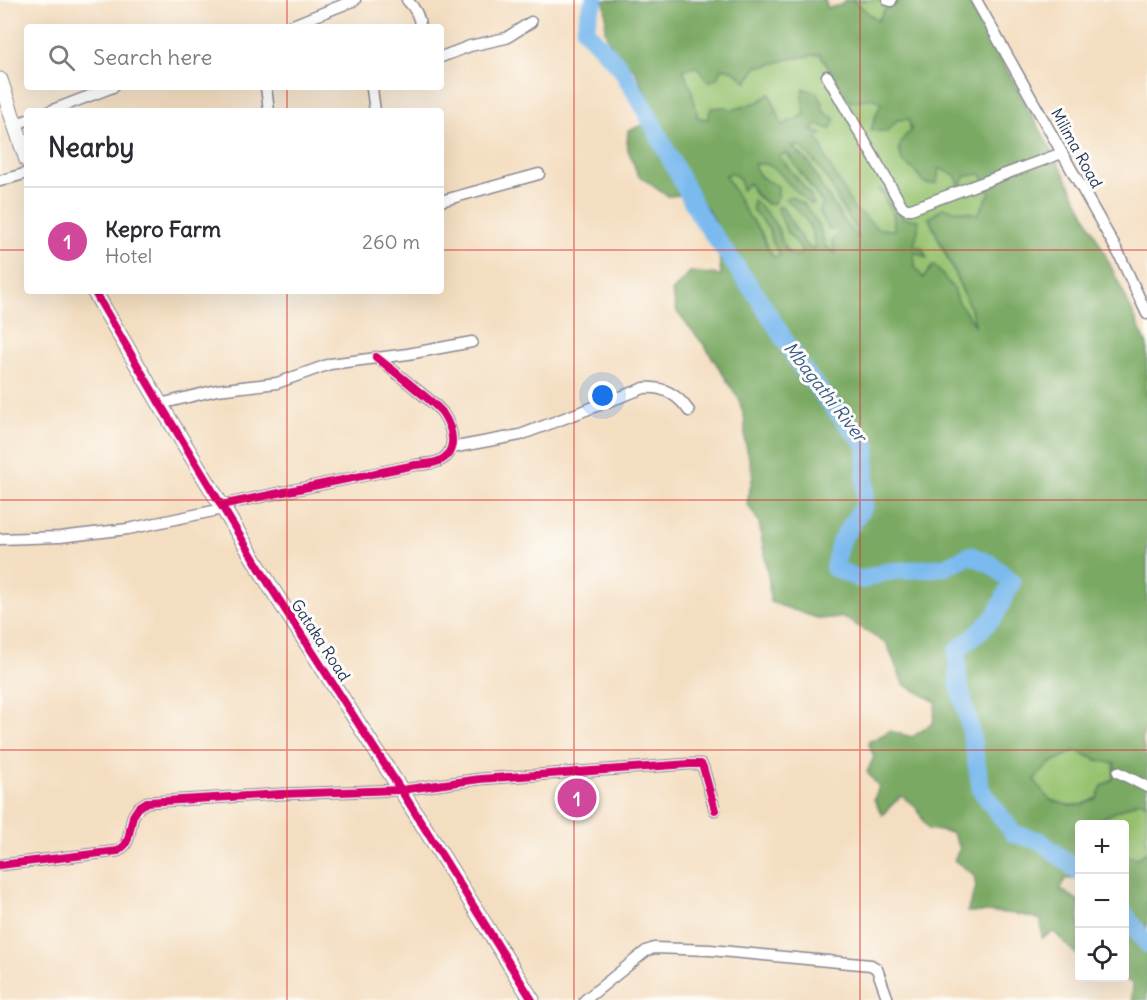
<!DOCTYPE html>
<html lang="en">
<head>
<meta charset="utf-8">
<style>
	body { margin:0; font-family:Delius,sans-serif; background:#f2f2f3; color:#2b2b33 }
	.controls { position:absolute; right:18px; bottom:18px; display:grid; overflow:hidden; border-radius:6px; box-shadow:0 6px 24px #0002 }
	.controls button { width:54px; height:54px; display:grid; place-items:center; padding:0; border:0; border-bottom:2px solid #e1e1e2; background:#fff; color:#2b2b33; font:30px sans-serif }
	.you { position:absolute; left:603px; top:396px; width:21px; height:21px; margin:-15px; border:4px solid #fff; border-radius:50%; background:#1a73e8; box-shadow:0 0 0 9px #1a73e833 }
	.badge { display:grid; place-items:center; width:39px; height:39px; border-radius:50%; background:#d1495b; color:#fff; font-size:20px; font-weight:700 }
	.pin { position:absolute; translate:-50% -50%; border:3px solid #fff; box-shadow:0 2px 6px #0006 }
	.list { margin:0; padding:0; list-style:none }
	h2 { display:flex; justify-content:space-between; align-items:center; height:78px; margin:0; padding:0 24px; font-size:26px }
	h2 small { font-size:20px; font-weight:400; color:#7c7c81 }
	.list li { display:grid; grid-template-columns:39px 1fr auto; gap:18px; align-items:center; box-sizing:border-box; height:108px; padding:0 24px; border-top:2px solid #e1e1e2 }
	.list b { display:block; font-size:22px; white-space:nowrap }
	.list p { margin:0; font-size:20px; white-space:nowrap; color:#7c7c81 }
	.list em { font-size:20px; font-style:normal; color:#7c7c81 }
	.icon { flex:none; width:33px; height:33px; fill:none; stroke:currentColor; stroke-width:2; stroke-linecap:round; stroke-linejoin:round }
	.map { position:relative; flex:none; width:1147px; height:1000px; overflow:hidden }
	.search { position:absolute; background:#fff; box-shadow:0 6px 24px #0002; left:24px; top:24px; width:420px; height:66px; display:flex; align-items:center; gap:15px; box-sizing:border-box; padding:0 21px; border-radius:6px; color:#7c7c81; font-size:22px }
	.panel { position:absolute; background:#fff; box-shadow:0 6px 24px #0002; left:24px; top:108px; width:420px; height:186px; border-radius:6px }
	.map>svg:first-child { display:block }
	.green { fill:#97c370; stroke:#597967; stroke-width:1.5 }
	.forest { fill:#79a962; stroke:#4a6c60; stroke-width:1.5; fill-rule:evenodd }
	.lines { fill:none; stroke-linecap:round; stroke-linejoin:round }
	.river { stroke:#7abaee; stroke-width:18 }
	.street-casing { stroke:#888690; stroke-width:13 }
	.secondary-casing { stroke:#888690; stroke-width:17 }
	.street { stroke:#fff; stroke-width:10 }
	.secondary { stroke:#fff; stroke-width:15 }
	.cycleway-casing { stroke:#fdfcf7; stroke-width:11 }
	.cycleway { stroke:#d6006c; stroke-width:8 }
	.grid { fill:none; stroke:#d62828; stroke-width:1.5; stroke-opacity:0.55 }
	.labels { text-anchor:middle; stroke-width:6; stroke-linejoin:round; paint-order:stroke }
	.street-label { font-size:16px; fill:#1b2f5e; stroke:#fdfcf7 }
	.water-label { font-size:18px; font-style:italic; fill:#385989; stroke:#fdfcf7 }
</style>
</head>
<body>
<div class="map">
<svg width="1147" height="1000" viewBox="0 0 1147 1000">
	<rect width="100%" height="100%" fill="#fdfcf7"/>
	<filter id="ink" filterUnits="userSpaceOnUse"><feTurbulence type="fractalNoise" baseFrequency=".0167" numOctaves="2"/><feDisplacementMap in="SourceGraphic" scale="12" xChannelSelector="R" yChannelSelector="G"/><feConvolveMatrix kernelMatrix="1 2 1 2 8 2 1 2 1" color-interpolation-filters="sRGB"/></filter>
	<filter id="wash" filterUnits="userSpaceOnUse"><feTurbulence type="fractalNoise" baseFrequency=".008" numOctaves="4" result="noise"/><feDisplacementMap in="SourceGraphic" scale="24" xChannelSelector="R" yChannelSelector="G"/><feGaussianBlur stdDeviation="1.35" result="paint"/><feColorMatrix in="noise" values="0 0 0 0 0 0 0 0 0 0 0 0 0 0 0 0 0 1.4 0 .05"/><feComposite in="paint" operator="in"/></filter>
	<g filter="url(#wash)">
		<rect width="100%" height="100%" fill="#f4dec1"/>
		<!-- green -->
		<path class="green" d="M853,0H896L897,6L878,21Z
			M820,54L848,101L873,98L882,103L875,117L871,130L897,120L909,119L911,131L899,148L902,161L914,170L926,184L939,168L955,175L981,174L990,193L978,214L957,210L929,219L971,310L976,329L958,301L954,289L933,265L923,279L915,267L914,251L927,257L913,245L918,230L903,218L888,194L880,190L894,217V230L878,229L863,215L854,209L827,161L821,145L816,137L821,134L812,132C818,122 823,114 822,102L802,97L805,115L782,125L770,94L758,102L733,110L725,107L708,119L698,118L691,89L683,69L697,67L723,68L752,75L757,66H765L789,59Z
			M792,145L801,146L820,168L832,187L842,208L855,226L860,240L852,232L841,217L820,184L810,164Z
			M787,153L842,231L837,255L825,246L819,225L803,204L797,207C806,219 817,235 814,250L805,244L782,207L787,232L798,244L804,253C783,262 783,237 777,227C771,217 761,209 753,201V211L768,227L773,243L780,255L774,258L766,245L761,232L745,211L725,175L731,173L740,179L742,189L749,182L753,193L767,204L777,186C766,181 757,177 754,164C775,162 778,173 791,185C793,188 795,191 799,192C802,194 805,193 809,193L778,156Z
			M1076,750L1096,760L1115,763L1113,779L1102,786L1097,798L1082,805H1068L1050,800L1034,780L1049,764Z
			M1139,801L1147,803V851L1139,858L1125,856L1124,824H1092L1098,820Z"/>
		<!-- forest -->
		<path class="forest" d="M604,0H825L828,8L841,5L845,0H853L878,21L885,9L896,6V0H967C1032,112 1095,226 1147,345V701L1146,703H1147V724L1142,738L1145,753L1147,757V803L1139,801L1098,820L1092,824H1080L1079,879H1065L1060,889L1079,901V957L1054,932L1042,938L1041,920C1017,912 992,912 967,912L976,887L974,875L954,860L960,848L952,833L928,829L915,806L901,796L882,815L874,799L879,787L867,772L874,757L868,742L890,731L912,737L933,723L936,702L903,684L887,644L843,617L820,619L770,602L769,582L759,522L747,503L753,475L745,441V420L739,399L705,346L677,312L672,292L690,272L721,275L716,223L697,194L667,196L638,175L627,147L628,130L659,120L634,69L614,52L605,31L606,14ZM820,54L849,102L873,98L881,103L871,130L887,132L897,120L909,119L911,131L905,136L899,148L902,161L914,170L926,184L937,183L939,168L955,175L960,186L966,176L981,174L990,193L978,214L943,208L929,218L949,260L971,310L976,327L958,301L954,289L934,265L923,278L915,267L914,252L927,258L922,248L914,245L918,230L919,220L903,218L888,194L879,189L894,217V230L878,229L863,215L854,209L827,161L821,145L816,138L822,134L812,131L817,124L830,129L835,119L823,111L822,102L818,92L803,89L802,97L805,115L782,125L770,94L758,102L733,110L725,107L711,108L708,119L698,118L691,89L683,69L697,67L709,82L717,78L723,68L734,71L747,82L757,66H765L789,59ZM792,146H801L820,168L832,187L842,208L855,226L859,239L852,232L841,217L820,184L810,164ZM787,153L823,204L819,211L829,229L841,231L832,241L836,254L825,246L819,225L804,204L790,196L785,199C800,210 818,230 814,250L805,244L782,207H777L787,232L798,244L803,253C783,263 783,237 776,226C771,216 762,207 753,200V211L768,227L773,243L780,255L774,258L766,245L761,232L745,211L725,175L732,173L740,179L742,190L749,183C754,195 759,195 767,204H773L778,197V186C766,181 757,177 754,164C774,162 777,171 789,184C796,190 803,197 810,204H814L809,193L779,156ZM1076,750C1089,756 1101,763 1115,763L1113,779L1102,786L1097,798L1082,805H1068L1050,800L1034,780L1049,764Z
			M1147,851V1000H1134L1132,998L1133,984L1124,978L1125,856L1139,858Z"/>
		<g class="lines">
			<!-- river -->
			<path class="river" d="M595,0L590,9L585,30L620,67L642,104L700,216L759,299L802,368L827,400L867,446L864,505L840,542L834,568L862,580L885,572L945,567L970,555L991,564L1012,582L995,616L975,636L957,650L958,680L971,732L981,790L1014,834L1040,841L1080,872
				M1124,913L1147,944"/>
		</g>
	</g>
	<g filter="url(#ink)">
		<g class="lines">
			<defs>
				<path id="street" d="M407,0C415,8 420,16 420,27
					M888,0L891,1
					M976,0L1119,254L1147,314
					M288,27L355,0
					M441,57L470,46L506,38L531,22
					M827,76L902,206L906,209H911L1062,153
					M266,87L269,111
					M374,87L372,89L375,111
					M50,111L113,87
					M15,125L27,120
					M0,181L27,173
					M441,201L539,174
					M160,404L217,390L277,383L330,364L408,354L472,342
					M451,448L520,435L644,388C664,386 678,395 689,411
					M221,505L415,465C431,464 450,463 452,443C453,432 448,421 442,412C435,404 426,397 417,390C404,379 390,368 376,357
					M0,539L60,537L128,529L223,509
					M1118,772L1147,787
					M0,865L118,851L125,845L128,839L133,816L139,807L147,802L280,794L401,790L480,779L689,764H701L703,767L715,810
					M585,1000L646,951L654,948L710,950L871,965L877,969L888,1000"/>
				<path id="secondary" d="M0,80L27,160
					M94,291L160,404L272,589L401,790L532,1000"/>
			</defs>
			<!-- street casing -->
			<use href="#street" class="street-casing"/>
			<!-- secondary casing -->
			<use href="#secondary" class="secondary-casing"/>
			<!-- street -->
			<use href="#street" class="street"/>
			<!-- secondary -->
			<use href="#secondary" class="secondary"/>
			<defs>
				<path id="cycleway" d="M94,291L160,404L272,589L401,790L532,1000
					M221,505L415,465C431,464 450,463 452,443C453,432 448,421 442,412C435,404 426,397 417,390C404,379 390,368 376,357
					M0,865L118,851L125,845L128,839L133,816L139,807L147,802L280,794L401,790L480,779L689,764H701L703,767L715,810"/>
			</defs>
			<!-- cycleway casing -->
			<use href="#cycleway" class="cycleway-casing"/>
			<!-- cycleway -->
			<use href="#cycleway" class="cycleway"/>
		</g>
	</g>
	<!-- grid -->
	<path class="grid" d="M287,0V27M574,0V1000M860,0V1000M287,87V111M0,250H27M441,250H1147M287,291V1000M0,500H1147M0,750H1147"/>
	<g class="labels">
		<!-- street labels -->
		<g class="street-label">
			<text transform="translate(1077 148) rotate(61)" y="6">Milima Road</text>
			<text transform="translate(321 640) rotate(57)" y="6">Gataka Road</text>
		</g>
		<!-- water labels -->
		<g class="water-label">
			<text transform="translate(825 392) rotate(52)" y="6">Mbagathi River</text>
		</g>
	</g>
</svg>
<div class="controls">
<button>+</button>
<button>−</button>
<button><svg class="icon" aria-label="locate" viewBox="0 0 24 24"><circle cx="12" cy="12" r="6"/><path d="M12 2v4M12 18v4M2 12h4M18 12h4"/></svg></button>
</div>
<div class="you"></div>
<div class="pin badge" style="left:577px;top:798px;background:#d1479c">1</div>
<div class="search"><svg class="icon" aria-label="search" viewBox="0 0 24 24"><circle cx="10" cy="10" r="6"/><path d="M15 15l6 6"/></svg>Search here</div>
<section class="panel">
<h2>Nearby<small></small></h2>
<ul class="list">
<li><span class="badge" style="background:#d1479c">1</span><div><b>Kepro Farm</b><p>Hotel</p></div><em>260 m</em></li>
</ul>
</section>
</div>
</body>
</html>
